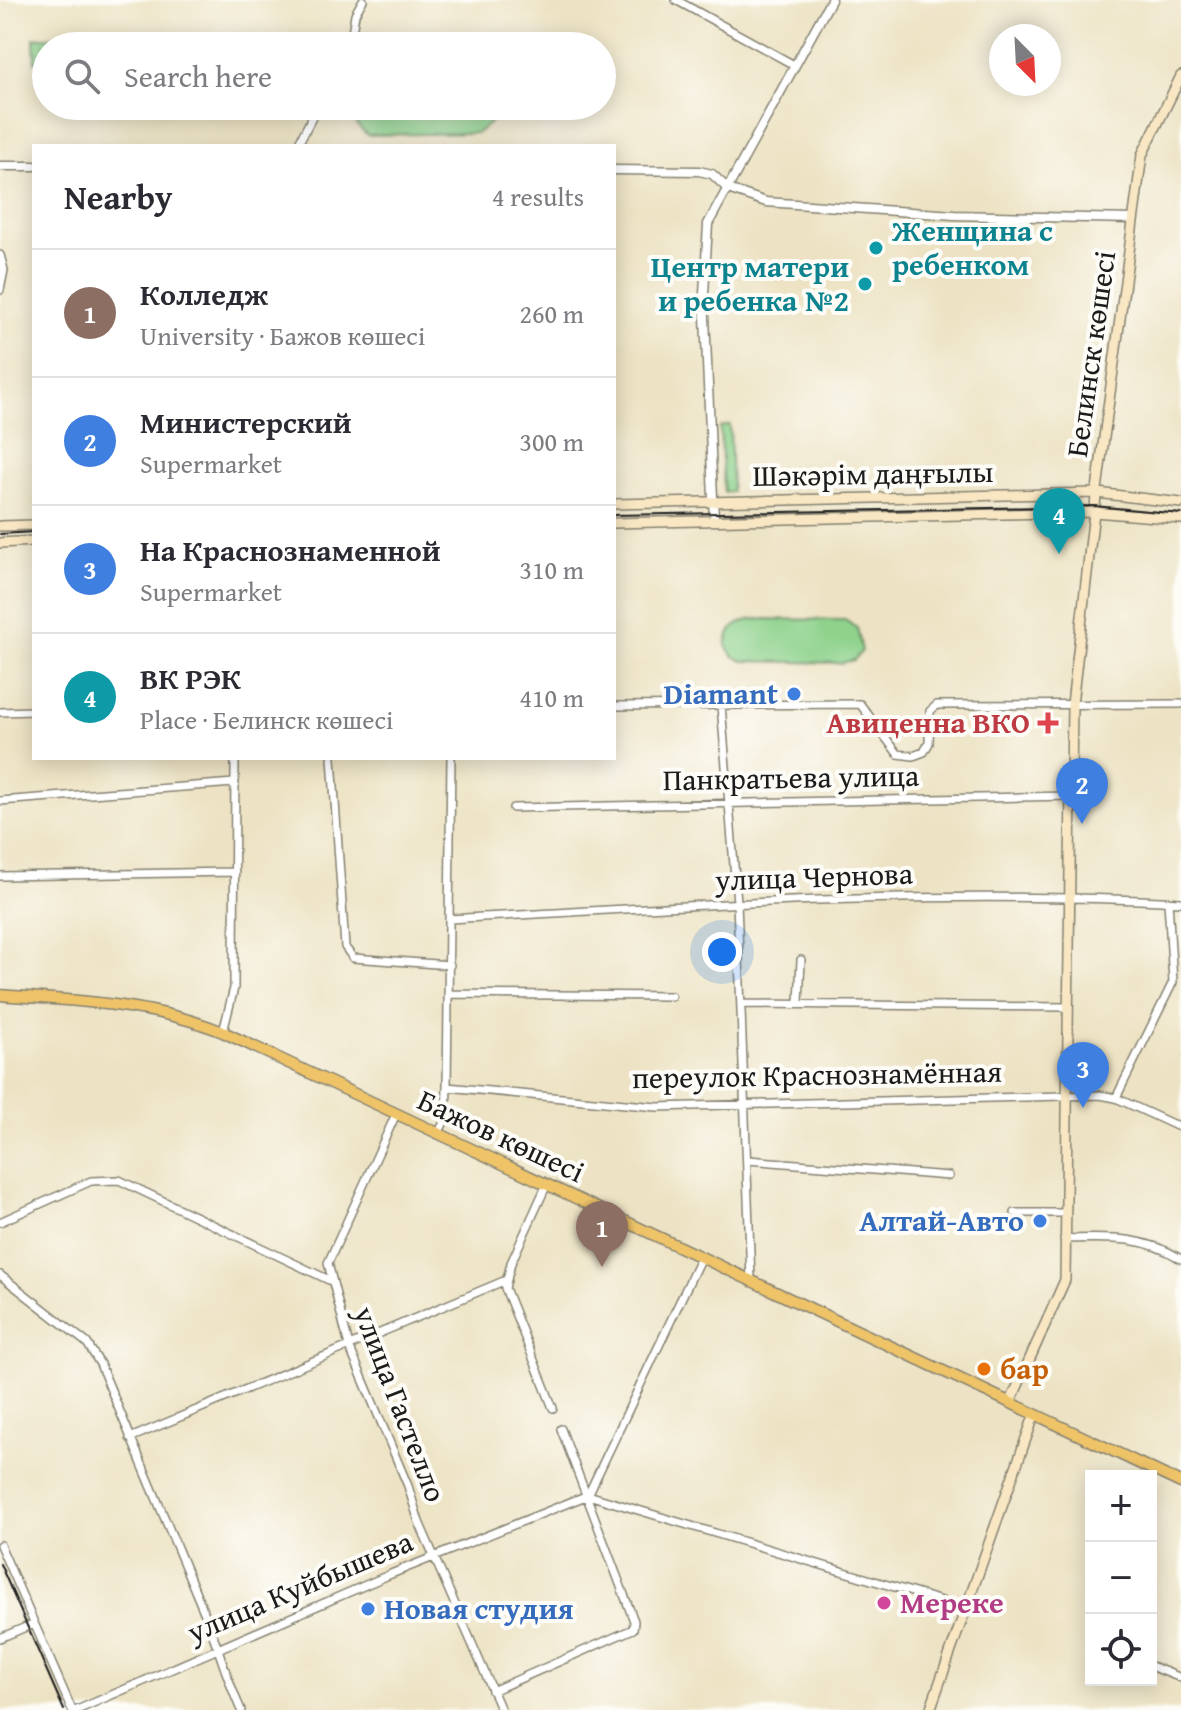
<!DOCTYPE html>
<html lang="en">
<head>
<meta charset="utf-8">
<style>
	body { margin:0; font-family:"Gentium Book Plus",serif; background:#f2f2f3; color:#2b2b33 }
	.controls { position:absolute; right:24px; bottom:24px; display:grid; overflow:hidden; border-radius:0px; box-shadow:0 4px 20px #0003 }
	.controls button { width:72px; height:72px; display:grid; place-items:center; padding:0; border:0; border-bottom:2px solid #e1e1e2; background:#fff; color:#2b2b33; font:40px sans-serif }
	.compass { position:absolute; left:989px; top:24px; width:72px; height:72px; border-radius:50%; background:#fff; box-shadow:0 4px 20px #0003; rotate:156deg }
	.you { position:absolute; left:722px; top:952px; width:28px; height:28px; margin:-20px; border:6px solid #fff; border-radius:50%; background:#1a73e8; box-shadow:0 0 0 12px #1a73e833 }
	.badge { display:grid; place-items:center; width:52px; height:52px; border-radius:50%; background:#2563eb; color:#fff; font-size:26px; font-weight:700 }
	.pin { position:absolute; translate:-50% -66px; filter:drop-shadow(0 2px 4px #0008) }
	.pin::after { content:''; position:absolute; top:42px; width:28px; height:24px; background:inherit; clip-path:polygon(0 0,100% 0,50% 100%) }
	.list { margin:0; padding:0; list-style:none }
	h2 { display:flex; justify-content:space-between; align-items:center; height:104px; margin:0; padding:0 32px; font-size:34px }
	h2 small { font-size:26px; font-weight:400; color:#7c7c81 }
	.list li { display:grid; grid-template-columns:52px 1fr auto; gap:24px; align-items:center; box-sizing:border-box; height:128px; padding:0 32px; border-top:2px solid #e1e1e2 }
	.list b { display:block; font-size:30px; white-space:nowrap }
	.list p { margin:0; font-size:26px; white-space:nowrap; color:#7c7c81 }
	.list em { font-size:26px; font-style:normal; color:#7c7c81 }
	.icon { flex:none; width:44px; height:44px; fill:none; stroke:currentColor; stroke-width:2; stroke-linecap:round; stroke-linejoin:round }
	.map { position:relative; flex:none; width:1181px; height:1710px; overflow:hidden }
	.search { position:absolute; background:#fff; box-shadow:0 4px 20px #0003; left:32px; top:32px; width:584px; height:88px; display:flex; align-items:center; gap:20px; box-sizing:border-box; padding:0 28px; border-radius:44px; color:#7c7c81; font-size:30px }
	.panel { position:absolute; background:#fff; box-shadow:0 4px 20px #0003; left:32px; top:144px; width:584px; height:616px; border-radius:0px }
	.map>svg:first-child { display:block }
	.grass { fill:#8ed28c; stroke:#557754; stroke-width:2 }
	.park { fill:url(#park-dots); stroke:#557754; stroke-width:2 }
	.lines { fill:none; stroke-linecap:round; stroke-linejoin:round }
	.minor-casing { stroke:#848070; stroke-width:10 }
	.tertiary-casing { stroke:#848070; stroke-width:11 }
	.secondary-casing { stroke:#848070; stroke-width:12 }
	.primary-casing { stroke:#848070; stroke-width:13 }
	.minor { stroke:#fff; stroke-width:7 }
	.tertiary { stroke:#fff; stroke-width:8 }
	.secondary { stroke:#f9e7c3; stroke-width:9 }
	.primary { stroke:#efc469; stroke-width:10 }
	.tram { stroke:#1c1c1c; stroke-width:2 }
	.culture-dot { fill:#0f9aa8; stroke:#fdfcf7; stroke-width:3 }
	.shop-dot { fill:#3f7fe0; stroke:#fdfcf7; stroke-width:3 }
	.health-dot { fill:#e0444e; stroke:#fdfcf7; stroke-width:3 }
	.food-dot { fill:#e8710a; stroke:#fdfcf7; stroke-width:3 }
	.hotel-dot { fill:#d1479c; stroke:#fdfcf7; stroke-width:3 }
	.labels { text-anchor:middle; stroke-width:8; stroke-linejoin:round; paint-order:stroke }
	.culture-label { font-size:30px; font-weight:bold; fill:#0d838f; stroke:#fdfcf7; text-anchor:start }
	.street-label { font-size:30px; fill:#1c1c1c; stroke:#fdfcf7 }
	.shop-label { font-size:30px; font-weight:bold; fill:#366cbe; stroke:#fdfcf7; text-anchor:end }
	.health-label { font-size:30px; font-weight:bold; fill:#be3a42; stroke:#fdfcf7; text-anchor:end }
	.food-label { font-size:30px; font-weight:bold; fill:#c56008; stroke:#fdfcf7; text-anchor:start }
	.hotel-label { font-size:30px; font-weight:bold; fill:#b23c85; stroke:#fdfcf7; text-anchor:start }
</style>
</head>
<body>
<div class="map">
<svg width="1181" height="1710" viewBox="0 0 1181 1710">
	<defs>
		<pattern id="park-dots" width="8" height="8" patternUnits="userSpaceOnUse" patternTransform="scale(2)"><rect width="8" height="8" fill="#8ed28c"/><path d="M2 2h.1M6 6h.1" fill="none" stroke="#7ab478" stroke-width="1.8" stroke-linecap="round"/></pattern>
	</defs>
	<rect width="100%" height="100%" fill="#fdfcf7"/>
	<filter id="ink" filterUnits="userSpaceOnUse"><feTurbulence type="fractalNoise" baseFrequency=".0125" numOctaves="2"/><feDisplacementMap in="SourceGraphic" scale="16" xChannelSelector="R" yChannelSelector="G"/><feConvolveMatrix kernelMatrix="1 2 1 2 8 2 1 2 1" color-interpolation-filters="sRGB"/></filter>
	<filter id="wash" filterUnits="userSpaceOnUse"><feTurbulence type="fractalNoise" baseFrequency=".006" numOctaves="4" result="noise"/><feDisplacementMap in="SourceGraphic" scale="32" xChannelSelector="R" yChannelSelector="G"/><feGaussianBlur stdDeviation="1.8" result="paint"/><feColorMatrix in="noise" values="0 0 0 0 0 0 0 0 0 0 0 0 0 0 0 0 0 1.4 0 .05"/><feComposite in="paint" operator="in"/></filter>
	<g filter="url(#wash)">
		<rect width="100%" height="100%" fill="#ede3c4"/>
		<!-- grass -->
		<path class="grass" d="M354,106H494L496,109L490,123L477,133L368,135C357,127 351,120 354,106Z
			M730,425L732,492H724L720,427Z
			M753,619L845,620L857,628L862,651L854,660L841,663L743,661L733,656L726,646C729,628 736,623 753,619Z"/>
		<!-- park -->
		<path class="park" d="M62,36L63,46H46V62H35L34,38Z"/>
	</g>
	<g filter="url(#ink)">
		<g class="lines">
			<defs>
				<path id="minor" d="M676,0L794,65
					M350,46L355,14L363,0
					M297,146L318,106
					M0,255L4,270L0,290
					M721,705L737,902L751,1280
					M614,706L860,704L898,754L913,756L924,752L929,743L930,711L937,705L1181,704
					M0,712L34,711
					M332,758L345,947L353,958L450,965
					M0,801L234,783
					M513,808L1070,796
					M0,876L235,872
					M449,919C693,905 937,889 1181,902
					M449,994L671,996
					M799,1003L801,960
					M741,1004L1066,1007
					M223,1032L234,988L235,758
					M447,1087L657,1107L1100,1095L1116,1098L1181,1128
					M1116,1098L1173,982L1168,901
					M396,1114L328,1263L349,1346L408,1486L419,1522L501,1710
					M439,1132L446,1118L447,1087L451,758
					M748,1160L949,1176
					M547,1184L511,1263L505,1288L553,1408
					M1015,1213H1064
					M0,1222L91,1181L119,1180L329,1280
					M1064,1239C1107,1238 1143,1235 1181,1259
					M0,1275L87,1343L100,1364L204,1612C218,1645 226,1677 241,1710
					M130,1438L506,1280
					M588,1495L968,1609
					M588,1495L701,1257
					M0,1545L72,1710
					M0,1638L33,1624
					M1151,1666L1181,1678
					M492,1691L633,1629L634,1621L561,1429
					M77,1710L391,1574L588,1495"/>
				<path id="tertiary" d="M0,166H34
					M614,170L699,171L712,174L728,189L766,202L954,215L1132,219
					M714,520L704,294L708,224L831,0"/>
				<path id="secondary" d="M614,504L1097,493L1181,503
					M614,523L1094,512L1181,519
					M0,526L34,525
					M0,543L34,541
					M1010,1403L1065,1280L1072,704L1094,512L1142,155L1181,76
					M930,1710L1034,1416"/>
				<path id="primary" d="M0,995C77,1001 151,1003 223,1032L1181,1483"/>
			</defs>
			<!-- minor casing -->
			<use href="#minor" class="minor-casing"/>
			<!-- tertiary casing -->
			<use href="#tertiary" class="tertiary-casing"/>
			<!-- secondary casing -->
			<use href="#secondary" class="secondary-casing"/>
			<!-- primary casing -->
			<use href="#primary" class="primary-casing"/>
			<!-- minor -->
			<use href="#minor" class="minor"/>
			<!-- tertiary -->
			<use href="#tertiary" class="tertiary"/>
			<!-- secondary -->
			<use href="#secondary" class="secondary"/>
			<!-- primary -->
			<use href="#primary" class="primary"/>
			<!-- tram -->
			<path class="tram" d="M614,515L1094,506L1181,514
				M0,534L34,532
				M0,1564L64,1710"/>
		</g>
	</g>
	<!-- markers -->
	<g class="culture-dot">
		<circle cx="876" cy="248" r="8"/>
		<circle cx="865" cy="284" r="8"/>
	</g>
	<g class="shop-dot">
		<circle cx="794" cy="694" r="8"/>
		<circle cx="1040" cy="1221" r="8"/>
		<circle cx="368" cy="1609" r="8"/>
	</g>
	<path class="health-dot" d="M1044 711h8v8h8v8h-8v8h-8v-8h-8v-8h8z"/>
	<circle class="food-dot" cx="984" cy="1369" r="8"/>
	<circle class="hotel-dot" cx="884" cy="1603" r="8"/>
	<g class="labels">
		<!-- culture labels -->
		<g class="culture-label">
			<text x="892" y="241">Женщина с<tspan x="892" dy="34">ребенком</tspan></text>
			<text x="849" y="277" text-anchor="end">Центр матери<tspan x="849" dy="34">и ребенка №2</tspan></text>
		</g>
		<!-- street labels -->
		<g class="street-label">
			<text transform="translate(1091 354) rotate(-82)" y="10">Белинск көшесі</text>
			<text transform="translate(873 474) rotate(-1)" y="10">Шәкәрім даңғылы</text>
			<text transform="translate(791 778) rotate(-1)" y="10">Панкратьева улица</text>
			<text transform="translate(814 877) rotate(-2)" y="10">улица Чернова</text>
			<text transform="translate(817 1075) rotate(-1)" y="10">переулок Краснознамённая</text>
			<text transform="translate(501 1136) rotate(25)" y="10">Бажов көшесі</text>
			<text transform="translate(400 1404) rotate(69)" y="10">улица Гастелло</text>
			<text transform="translate(300 1587) rotate(-23)" y="10">улица Куйбышева</text>
		</g>
		<!-- shop labels -->
		<g class="shop-label">
			<text x="778" y="704">Diamant</text>
			<text x="1024" y="1231">Алтай-Авто</text>
			<text x="384" y="1619" text-anchor="start">Новая студия</text>
		</g>
		<!-- health labels -->
		<g class="health-label">
			<text x="1030" y="733">Авиценна ВКО</text>
		</g>
		<!-- food labels -->
		<g class="food-label">
			<text x="1000" y="1379">бар</text>
		</g>
		<!-- hotel labels -->
		<g class="hotel-label">
			<text x="900" y="1613">Мереке</text>
		</g>
	</g>
</svg>
<div class="controls">
<button>+</button>
<button>−</button>
<button><svg class="icon" aria-label="locate" viewBox="0 0 24 24"><circle cx="12" cy="12" r="6"/><path d="M12 2v4M12 18v4M2 12h4M18 12h4"/></svg></button>
</div>
<svg class="compass" viewBox="-18 -18 36 36"><path d="M0-13l5 13h-10z" fill="#e53935"/><path d="M0 13l5-13h-10z" fill="#7c7c81"/></svg>
<div class="you"></div>
<div class="pin badge" style="left:602px;top:1267px;background:#8d6e63">1</div>
<div class="pin badge" style="left:1082px;top:824px;background:#3f7fe0">2</div>
<div class="pin badge" style="left:1083px;top:1108px;background:#3f7fe0">3</div>
<div class="pin badge" style="left:1059px;top:554px;background:#0f9aa8">4</div>
<div class="search"><svg class="icon" aria-label="search" viewBox="0 0 24 24"><circle cx="10" cy="10" r="6"/><path d="M15 15l6 6"/></svg>Search here</div>
<section class="panel">
<h2>Nearby<small>4 results</small></h2>
<ul class="list">
<li><span class="badge" style="background:#8d6e63">1</span><div><b>Колледж</b><p>University · Бажов көшесі</p></div><em>260 m</em></li>
<li><span class="badge" style="background:#3f7fe0">2</span><div><b>Министерский</b><p>Supermarket</p></div><em>300 m</em></li>
<li><span class="badge" style="background:#3f7fe0">3</span><div><b>На Краснознаменной</b><p>Supermarket</p></div><em>310 m</em></li>
<li><span class="badge" style="background:#0f9aa8">4</span><div><b>ВК РЭК</b><p>Place · Белинск көшесі</p></div><em>410 m</em></li>
</ul>
</section>
</div>
</body>
</html>
